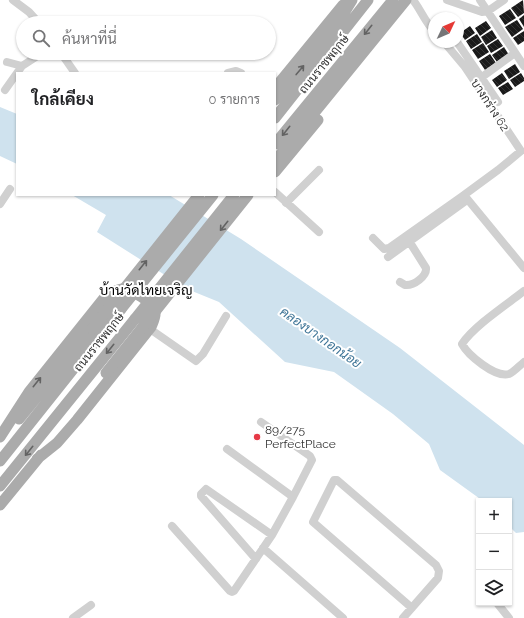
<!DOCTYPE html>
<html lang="th">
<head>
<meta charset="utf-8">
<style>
	body { margin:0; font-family:Raleway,Sarabun,sans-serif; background:#f6f6f6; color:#202124 }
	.controls { position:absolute; right:12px; bottom:12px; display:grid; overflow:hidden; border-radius:0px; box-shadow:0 1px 3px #0004 }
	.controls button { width:36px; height:36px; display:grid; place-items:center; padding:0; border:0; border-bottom:1px solid #e0e0e0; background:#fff; color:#202124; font:20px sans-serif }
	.compass { position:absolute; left:428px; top:12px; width:36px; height:36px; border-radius:50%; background:#fff; box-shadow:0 1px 3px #0004; rotate:46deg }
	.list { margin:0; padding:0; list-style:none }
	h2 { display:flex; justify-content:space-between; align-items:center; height:52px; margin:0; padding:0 16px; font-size:17px }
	h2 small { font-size:13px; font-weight:400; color:#757577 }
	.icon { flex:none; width:22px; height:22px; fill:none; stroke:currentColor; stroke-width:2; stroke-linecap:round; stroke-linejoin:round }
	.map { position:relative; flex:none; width:524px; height:618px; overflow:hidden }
	.search { position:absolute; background:#fff; box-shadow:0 1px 3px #0004; left:16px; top:16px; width:260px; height:44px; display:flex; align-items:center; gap:10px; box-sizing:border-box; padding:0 14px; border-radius:22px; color:#757577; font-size:15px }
	.panel { position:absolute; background:#fff; box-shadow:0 1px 3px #0004; left:16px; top:72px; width:260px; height:124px; border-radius:0px }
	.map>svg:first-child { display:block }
	.water { fill:#cfe2ee }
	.building { fill:url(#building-back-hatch) }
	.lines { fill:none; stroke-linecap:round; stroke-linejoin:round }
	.minor { stroke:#d0d0d0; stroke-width:8 }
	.major { stroke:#ababab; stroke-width:11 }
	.major-bridge { stroke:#ababab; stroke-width:11 }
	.oneway { stroke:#636363 }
	.poi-dot { fill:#e63946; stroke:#fff; stroke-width:1.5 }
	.labels { text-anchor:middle; stroke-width:4; stroke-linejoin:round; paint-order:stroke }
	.street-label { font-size:12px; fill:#333; stroke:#fff }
	.poi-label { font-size:12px; fill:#333; stroke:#fff; text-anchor:start }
	.water-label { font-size:13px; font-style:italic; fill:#3f7597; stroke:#fff }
	.quarter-label { font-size:14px; fill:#000; stroke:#fff }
</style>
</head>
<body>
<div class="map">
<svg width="524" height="618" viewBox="0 0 524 618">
	<defs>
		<pattern id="building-back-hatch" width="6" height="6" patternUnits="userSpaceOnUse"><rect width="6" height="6" fill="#1a1a1a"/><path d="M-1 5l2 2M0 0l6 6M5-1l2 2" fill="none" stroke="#333"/></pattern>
	</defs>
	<rect width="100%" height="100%" fill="#fff"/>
	<!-- water -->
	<path class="water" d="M0,107L17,114V164L0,156Z
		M72,195H169L241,239L400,348L524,445V532L516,533L509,526V501H483L440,470L429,444L393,414L334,372L285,362L219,302L187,289L97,232L106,215Z"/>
	<!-- building -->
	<path class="building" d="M523,0L524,13L518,17L511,8Z
		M510,9L516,18L505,25L499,16Z
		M524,15V27L519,19Z
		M517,20L523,29L512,37L505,27Z
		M486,21L491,28L480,36L475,28Z
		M470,26L475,33L465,40L460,33Z
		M492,30L497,38L486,45L481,37Z
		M524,31V41L518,45L513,38Z
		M477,34L482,42L471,49L466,41Z
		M498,39L503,46L491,53L487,46Z
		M483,43L489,52L478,59L472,50Z
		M504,47L509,55L497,62L492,55Z
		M490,54L496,63L485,70L479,61Z
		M515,64L520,72L509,79L504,71Z
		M502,73L507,80L497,87L492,80Z
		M521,73L524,78V81L515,87L510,80Z
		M508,82L513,89L503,95L498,88Z"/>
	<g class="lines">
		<!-- minor -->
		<path class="minor" d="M13,0L29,12L39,23
			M413,0C421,10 425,22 434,31
			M447,0L482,12L488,11L504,0
			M480,0L524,66
			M444,42L465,67L521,151L498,170L464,195L524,268
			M457,42L498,102
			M61,53L75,73
			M7,62L22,66
			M228,73L236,71L241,73
			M482,77L515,53
			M5,90L22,66L42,53
			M275,192L319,232
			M286,203L319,170
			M0,204L10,189
			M373,238L384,249L389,248L464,195
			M388,257L467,200
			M400,282L405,285C414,286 427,276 426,268L409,241
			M524,291C506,305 474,326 462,344C468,355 495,378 509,374C514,372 519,366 524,362
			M150,329L196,361L203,354L226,316
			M227,449L293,497
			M172,526L230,591L232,592L234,591L272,535L293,497L312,460L310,456L261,422
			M263,548L343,618
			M256,559L201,496V494L206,489L272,535
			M497,603L509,618
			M73,618L91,605
			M403,618L438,578L439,571L436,565L337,480H334L313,522L412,608"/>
		<!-- major -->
		<path class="major" d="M275,88L343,5
			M275,100L336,26L352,0
			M275,118L368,0
			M275,144L393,0
			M275,161L406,0
			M275,172L318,120
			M19,419L92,329
			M0,437L29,392L105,297C111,293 115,290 122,289C131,289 153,302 155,311C156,317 153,322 151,327L77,420L57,443L37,459
			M0,461L121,309
			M0,486L135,319
			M0,505L41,455"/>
		<!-- major-bridge -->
		<path class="major-bridge" d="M121,309L213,195
			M135,319L234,195
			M92,329L199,195
			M106,373L248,195"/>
	</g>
	<!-- one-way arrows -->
	<defs><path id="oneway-shaft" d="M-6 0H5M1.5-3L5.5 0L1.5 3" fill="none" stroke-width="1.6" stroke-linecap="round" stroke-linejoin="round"/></defs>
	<g class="oneway">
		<use href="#oneway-shaft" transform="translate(368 30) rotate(129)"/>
		<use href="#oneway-shaft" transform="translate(300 70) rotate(-50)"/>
		<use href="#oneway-shaft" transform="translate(286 131) rotate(129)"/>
		<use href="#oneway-shaft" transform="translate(224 226) rotate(129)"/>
		<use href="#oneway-shaft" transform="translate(143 265) rotate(-51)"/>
		<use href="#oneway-shaft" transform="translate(110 349) rotate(129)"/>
		<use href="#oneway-shaft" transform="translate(37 382) rotate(-51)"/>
		<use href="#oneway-shaft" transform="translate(29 451) rotate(129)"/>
	</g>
	<!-- markers -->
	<circle class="poi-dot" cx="257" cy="437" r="4"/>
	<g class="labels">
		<!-- street labels -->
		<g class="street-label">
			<text transform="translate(324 64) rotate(-51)" y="4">ถนนราชพฤกษ์</text>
			<text transform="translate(490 105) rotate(57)" y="4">บางกร่าง 62</text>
			<text transform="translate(99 342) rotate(-51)" y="4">ถนนราชพฤกษ์</text>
		</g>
		<!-- poi labels -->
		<g class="poi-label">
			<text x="265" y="434">89/275<tspan x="265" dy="14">PerfectPlace</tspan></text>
		</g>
		<!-- water labels -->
		<g class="water-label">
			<text transform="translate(321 337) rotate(35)" y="5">คลองบางกอกน้อย</text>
		</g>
		<!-- quarter labels -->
		<g class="quarter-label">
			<text x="146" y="295">บ้านวัดไทยเจริญ</text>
		</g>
	</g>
</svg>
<div class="controls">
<button>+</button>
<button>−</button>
<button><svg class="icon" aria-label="layers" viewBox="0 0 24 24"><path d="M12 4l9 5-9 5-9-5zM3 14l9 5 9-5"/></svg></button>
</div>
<svg class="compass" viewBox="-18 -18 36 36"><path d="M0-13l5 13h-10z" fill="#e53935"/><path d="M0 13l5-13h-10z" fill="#757577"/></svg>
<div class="search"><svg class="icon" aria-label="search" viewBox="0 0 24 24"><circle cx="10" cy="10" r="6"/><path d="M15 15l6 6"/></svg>ค้นหาที่นี่</div>
<section class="panel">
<h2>ใกล้เคียง<small>0 รายการ</small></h2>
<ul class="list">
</ul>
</section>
</div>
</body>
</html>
